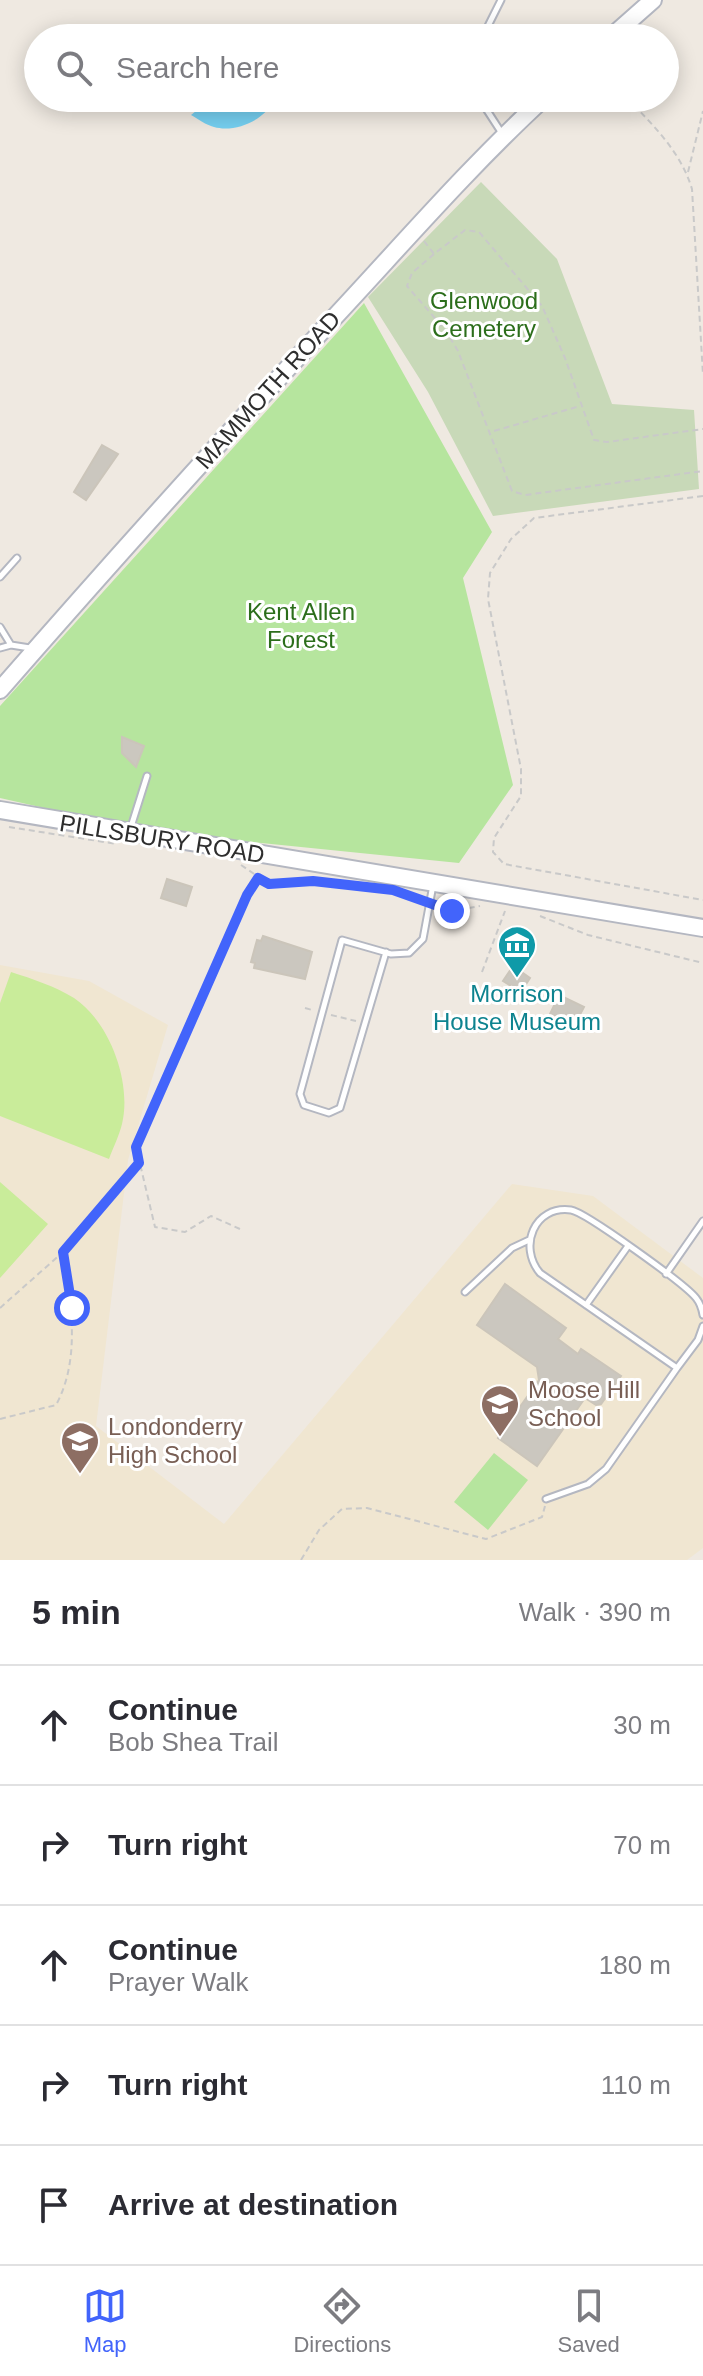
<!DOCTYPE html>
<html lang="en">
<head>
<meta charset="utf-8">
<style>
	body { margin:0; font-family:Helvetica,sans-serif; background:#f2f2f3; color:#2b2b33 }
	.stop { position:absolute; width:24px; height:24px; margin:-18px; border:6px solid #4264fb; border-radius:50%; background:#fff }
	.stop.end { background:#4264fb; border-color:#fff; box-shadow:0 2px 8px #0008 }
	.list { margin:0; padding:0; list-style:none }
	h2 { display:flex; justify-content:space-between; align-items:center; height:104px; margin:0; padding:0 32px; font-size:34px }
	h2 small { font-size:26px; font-weight:400; color:#7c7c81 }
	.list li { display:grid; grid-template-columns:52px 1fr auto; gap:24px; align-items:center; box-sizing:border-box; height:120px; padding:0 32px; border-top:2px solid #e1e1e2 }
	.list b { display:block; font-size:30px; white-space:nowrap }
	.list p { margin:0; font-size:26px; white-space:nowrap; color:#7c7c81 }
	.list em { font-size:26px; font-style:normal; color:#7c7c81 }
	.icon { flex:none; width:44px; height:44px; fill:none; stroke:currentColor; stroke-width:2; stroke-linecap:round; stroke-linejoin:round }
	.map { position:relative; flex:none; width:703px; height:1560px; overflow:hidden }
	.search { position:absolute; background:#fff; box-shadow:0 4px 20px #0003; left:24px; right:24px; top:24px; height:88px; display:flex; align-items:center; gap:20px; box-sizing:border-box; padding:0 28px; border-radius:44px; color:#7c7c81; font-size:30px }
	.sheet { height:704px; background:#fff }
	nav { display:flex; justify-content:space-around; align-items:center; box-sizing:border-box; height:112px; border-top:2px solid #e1e1e2; background:#fff; font-size:22px; color:#7c7c81 }
	nav a { display:grid; justify-items:center; gap:4px }
	nav .on { color:#4264fb }
	.map>svg:first-child { display:block }
	.education { fill:#f0e6d1 }
	.green { fill:#b6e59e }
	.cemetery { fill:#c8d9b8 }
	.pitch { fill:#c9ec9a }
	.water { fill:#75cff0 }
	.building { fill:#cbc7bf; stroke:#cbc5ba; stroke-width:2 }
	.lines { fill:none; stroke-linecap:round; stroke-linejoin:round }
	.lane-casing { stroke:#b4b7c1; stroke-width:9 }
	.secondary-casing { stroke:#b4b7c1; stroke-width:20 }
	.path { stroke:#c9c9c9; stroke-width:2; stroke-dasharray:6 4; stroke-linecap:butt }
	.lane { stroke:#fff; stroke-width:5 }
	.secondary { stroke:#fff; stroke-width:16 }
	.route { stroke:#4264fb; stroke-width:10 }
	.labels { text-anchor:middle; stroke-width:6; stroke-linejoin:round; paint-order:stroke }
	.park-label { font-size:24px; fill:#2c6e1b; stroke:#fff }
	.street-label { font-size:24px; fill:#2e2e2e; stroke:#fff }
	.culture-label { font-size:24px; fill:#0d838f; stroke:#fff }
	.education-label { font-size:24px; fill:#785e54; stroke:#fff; text-anchor:start }
</style>
</head>
<body>
<div class="map">
<svg width="703" height="1560" viewBox="0 0 703 1560">
	<rect width="100%" height="100%" fill="#efe9e1"/>
	<!-- education -->
	<path class="education" d="M0,965L89,981L168,1025L128,1160L96,1426L224,1524L512,1184L593,1196L703,1278V1548L687,1560H0Z"/>
	<!-- green -->
	<path class="green" d="M364,303L492,532L463,578L513,785L459,863L151,832L0,798V706Z
		M494,1453L528,1480L488,1530L454,1502Z"/>
	<!-- cemetery -->
	<path class="cemetery" d="M481,182L557,259L612,404L694,410L699,489L493,516L428,392L368,297Z"/>
	<!-- pitch -->
	<path class="pitch" d="M11,972C33,979 54,986 74,998C110,1022 132,1083 122,1124C119,1136 113,1148 109,1159L0,1116V1003Z
		M0,1182L48,1224L0,1278Z"/>
	<!-- water -->
	<path class="water" d="M246,98L273,101C265,120 235,133 214,127C206,125 198,119 191,115L201,107Z"/>
	<!-- building -->
	<path class="building" d="M102,445L118,454L86,500L74,492Z
		M122,737L144,746L136,767L122,753Z
		M167,879L192,887L186,906L161,898Z
		M263,936L312,952L305,979L254,968L255,963L251,962L257,940L261,941Z
		M513,966L530,978L521,992L503,981Z
		M559,995L584,1007L574,1026L550,1014Z
		M505,1284L566,1328L558,1339L578,1354L581,1349L621,1376L601,1404L596,1405L585,1398L537,1466L498,1438L539,1380L537,1367L477,1325Z"/>
	<g class="lines">
		<defs>
			<path id="lane" d="M482,38L501,0
				M479,98L503,135
				M0,577L17,558
				M0,627L11,645
				M0,648L11,645L30,648
				M130,830L147,776
				M386,952L340,1108L329,1113L304,1105L300,1094L342,940L391,954L409,953L423,939L433,885
				M666,1274L703,1221
				M465,1292L512,1248L529,1240
				M586,1305L628,1246
				M703,1315C702,1309 700,1303 696,1298C685,1284 585,1212 571,1210C534,1205 518,1247 540,1273L677,1368L698,1340L703,1326
				M546,1499L588,1484L606,1469L677,1368"/>
			<path id="secondary" d="M610,38L653,0
				M0,690C108,566 219,443 331,321C401,246 468,168 544,98
				M0,810L703,928"/>
		</defs>
		<!-- lane casing -->
		<use href="#lane" class="lane-casing"/>
		<!-- secondary casing -->
		<use href="#secondary" class="secondary-casing"/>
		<!-- path -->
		<path class="path" d="M627,98C653,125 681,152 692,189L703,375
			M688,172L703,111
			M424,241L434,254L465,230L479,232L542,306L565,358L594,440L607,442L703,429
			M434,254L412,273L407,286L446,331L458,351L512,491L525,495L703,471
			M494,431L580,406
			M703,496L534,518L511,539L490,573L488,599L521,769V796L494,838L493,852L504,864L703,900
			M9,827L117,844
			M241,865L269,884L313,881L356,885
			M398,892L422,900
			M440,906L452,911L480,906
			M540,916L588,935L703,963
			M482,972L505,911
			M305,1008L312,1010
			M331,1015L356,1021
			M240,1229L211,1216L185,1232L155,1227L136,1147L247,895L258,879
			M0,1308L63,1252L139,1163
			M0,1419L56,1405C81,1359 71,1302 63,1252
			M301,1560L319,1530L342,1509L367,1508L486,1539L542,1517L545,1506"/>
		<!-- lane -->
		<use href="#lane" class="lane"/>
		<!-- secondary -->
		<use href="#secondary" class="secondary"/>
	</g>
	<g class="lines">
		<!-- route -->
		<path class="route" d="M72,1308L63,1252L139,1163L136,1147L247,895L258,878L269,884L313,881L393,890L452,911"/>
	</g>
	<!-- icons -->
	<defs>
		<symbol id="museum-pin" viewBox="-11 -11 22 30"><path d="M0 17L-7.5 6A9.5 9.5 0 1 1 7.5 6Z" fill="#0f9aa8" stroke="#fff"/><path d="M0-6L6-3V-2H-6V-3ZM-5-1h2V3h-2ZM-1-1h2V3h-2ZM3-1h2V3H3ZM-6 4H6V6H-6Z" fill="#fff"/></symbol>
		<symbol id="school-pin" viewBox="-11 -11 22 30"><path d="M0 17L-7.5 6A9.5 9.5 0 1 1 7.5 6Z" fill="#8d6e63" stroke="#fff"/><path d="M0-5L7-2L0 1L-7-2ZM-4 1L0 2.5L4 1V4Q0 6-4 4Z" fill="#fff"/></symbol>
	</defs>
	<g fill-rule="evenodd">
		<use href="#museum-pin" x="495" y="923" width="44" height="60"/>
		<use href="#school-pin" x="478" y="1382" width="44" height="60"/>
		<use href="#school-pin" x="58" y="1419" width="44" height="60"/>
	</g>
	<g class="labels">
		<!-- park labels -->
		<g class="park-label">
			<text x="484" y="309">Glenwood<tspan x="484" dy="28">Cemetery</tspan></text>
			<text x="301" y="620">Kent Allen<tspan x="301" dy="28">Forest</tspan></text>
		</g>
		<!-- street labels -->
		<g class="street-label">
			<text transform="translate(268 390) rotate(-48)" y="8">MAMMOTH ROAD</text>
			<text transform="translate(162 839) rotate(9)" y="8">PILLSBURY ROAD</text>
		</g>
		<!-- culture labels -->
		<g class="culture-label">
			<text x="517" y="1002">Morrison<tspan x="517" dy="28">House Museum</tspan></text>
		</g>
		<!-- education labels -->
		<g class="education-label">
			<text x="528" y="1398">Moose Hill<tspan x="528" dy="28">School</tspan></text>
			<text x="108" y="1435">Londonderry<tspan x="108" dy="28">High School</tspan></text>
		</g>
	</g>
</svg>
<div class="stop" style="left:72px;top:1308px"></div>
<div class="stop end" style="left:452px;top:911px"></div>
<div class="search"><svg class="icon" aria-label="search" viewBox="0 0 24 24"><circle cx="10" cy="10" r="6"/><path d="M15 15l6 6"/></svg>Search here</div>
</div>
<section class="sheet">
<h2>5 min<small>Walk · 390 m</small></h2>
<ul class="list">
<li><svg class="icon" aria-label="ahead" viewBox="0 0 24 24"><path d="M12 20V5M6 11l6-6 6 6"/></svg><div><b>Continue</b><p>Bob Shea Trail</p></div><em>30 m</em></li>
<li><svg class="icon" aria-label="right" viewBox="0 0 24 24"><path d="M7 20v-9h11M14 6l5 5-5 5"/></svg><div><b>Turn right</b></div><em>70 m</em></li>
<li><svg class="icon" aria-label="ahead" viewBox="0 0 24 24"><path d="M12 20V5M6 11l6-6 6 6"/></svg><div><b>Continue</b><p>Prayer Walk</p></div><em>180 m</em></li>
<li><svg class="icon" aria-label="right" viewBox="0 0 24 24"><path d="M7 20v-9h11M14 6l5 5-5 5"/></svg><div><b>Turn right</b></div><em>110 m</em></li>
<li><svg class="icon" aria-label="arrive" viewBox="0 0 24 24"><path d="M6 21V4h12l-3 4 3 4H6"/></svg><div><b>Arrive at destination</b></div></li>
</ul>
</section>
<nav>
<a class="on"><svg class="icon" aria-label="map" viewBox="0 0 24 24"><path d="M3 6l6-2 6 2 6-2v14l-6 2-6-2-6 2zM9 4v14M15 6v14"/></svg>Map</a>
<a><svg class="icon" aria-label="directions" viewBox="0 0 24 24"><path d="M12 3l9 9-9 9-9-9zM9 14v-3h6M13 9l2 2-2 2"/></svg>Directions</a>
<a><svg class="icon" aria-label="saved" viewBox="0 0 24 24"><path d="M7 4h10v16l-5-4-5 4z"/></svg>Saved</a>
</nav>
</body>
</html>
